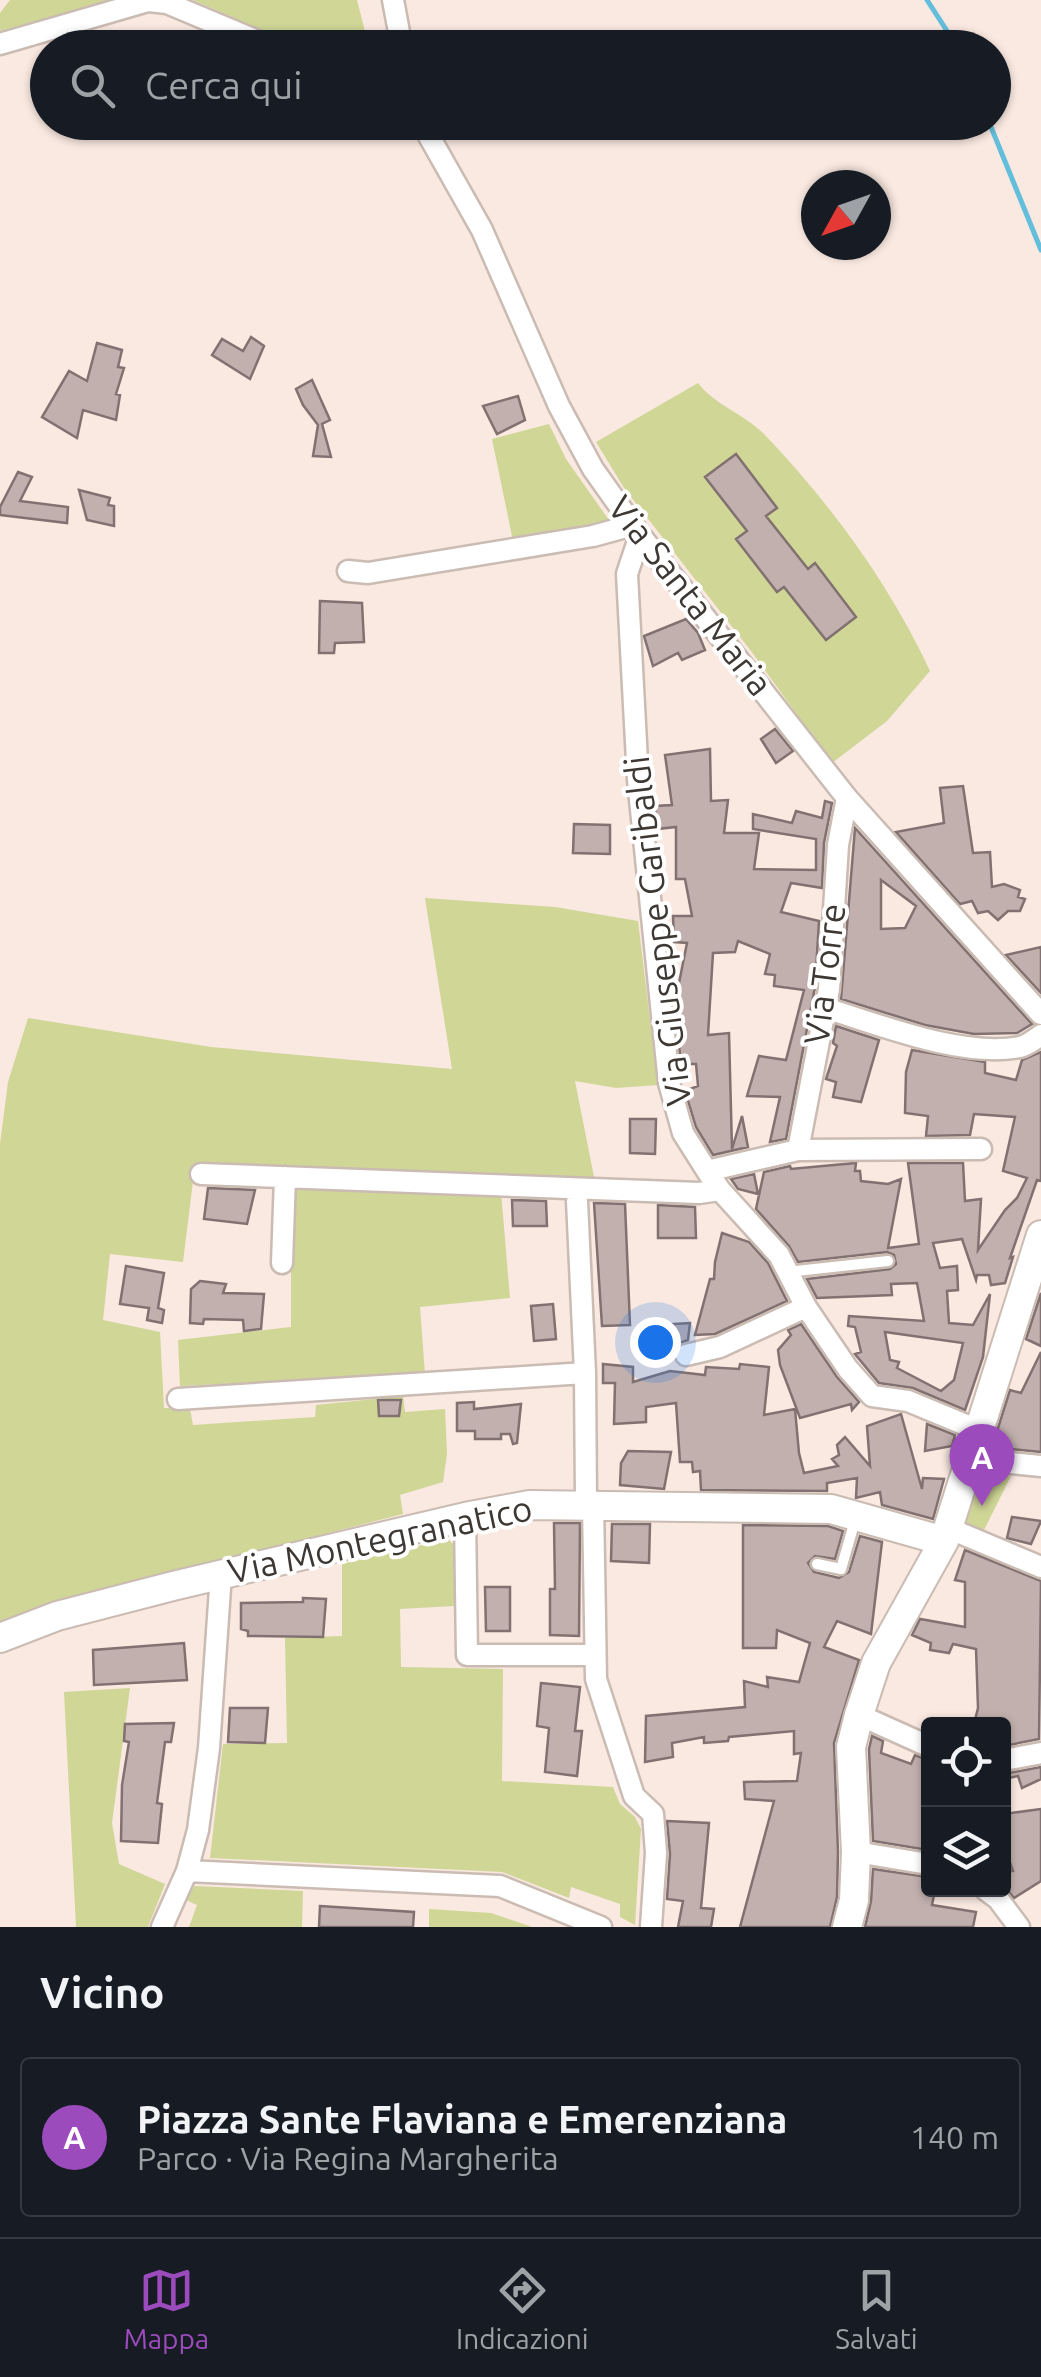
<!DOCTYPE html>
<html lang="it">
<head>
<meta charset="utf-8">
<style>
	body { margin:0; font-family:Ubuntu,sans-serif; background:#242831; color:#f1f3f6 }
	.controls { position:absolute; right:30px; bottom:30px; display:grid; overflow:hidden; border-radius:10px; box-shadow:0 2px 8px #0004 }
	.controls button { width:90px; height:90px; display:grid; place-items:center; padding:0; border:0; border-bottom:2px solid #363941; background:#171b24; color:#f1f3f6; font:50px sans-serif }
	.compass { position:absolute; left:801px; top:170px; width:90px; height:90px; border-radius:50%; background:#171b24; box-shadow:0 2px 8px #0004; rotate:230deg }
	.you { position:absolute; left:655px; top:1342px; width:35px; height:35px; margin:-25px; border:8px solid #fff; border-radius:50%; background:#1a73e8; box-shadow:0 0 0 15px #1a73e833 }
	.badge { display:grid; place-items:center; width:65px; height:65px; border-radius:50%; background:#9b4bbc; color:#fff; font-size:32px; font-weight:700 }
	.pin { position:absolute; translate:-50% -82px; filter:drop-shadow(0 2px 5px #0008) }
	.pin::after { content:''; position:absolute; top:52px; width:35px; height:30px; background:inherit; clip-path:polygon(0 0,100% 0,50% 100%) }
	.list { margin:0; padding:0; list-style:none }
	h2 { display:flex; justify-content:space-between; align-items:center; height:130px; margin:0; padding:0 40px; font-size:42px }
	h2 small { font-size:32px; font-weight:400; color:#9ea1a6 }
	.list li { display:grid; grid-template-columns:65px 1fr auto; gap:30px; align-items:center; box-sizing:border-box; height:160px; margin:0 20px 20px; padding:0 20px; border:2px solid #363941; border-radius:10px }
	.list b { display:block; font-size:38px; white-space:nowrap }
	.list p { margin:0; font-size:32px; white-space:nowrap; color:#9ea1a6 }
	.list em { font-size:32px; font-style:normal; color:#9ea1a6 }
	.icon { flex:none; width:55px; height:55px; fill:none; stroke:currentColor; stroke-width:2; stroke-linecap:round; stroke-linejoin:round }
	.map { position:relative; flex:none; width:1041px; height:1927px; overflow:hidden }
	.search { position:absolute; background:#171b24; box-shadow:0 2px 8px #0004; left:30px; right:30px; top:30px; height:110px; display:flex; align-items:center; gap:25px; box-sizing:border-box; padding:0 35px; border-radius:55px; color:#9ea1a6; font-size:38px }
	.sheet { height:310px; background:#171b24 }
	nav { display:flex; justify-content:space-around; align-items:center; box-sizing:border-box; height:140px; border-top:2px solid #363941; background:#171b24; font-size:28px; color:#9ea1a6 }
	nav a { display:grid; justify-items:center; gap:5px }
	nav .on { color:#9b4bbc }
	.map>svg:first-child { display:block }
	.green { fill:#cfd696 }
	.lines { fill:none; stroke-linecap:round; stroke-linejoin:round }
	.stream { stroke:#63bedb; stroke-width:5 }
	.building { fill:#c1b0ae; stroke:#817170; stroke-width:2.5; fill-rule:evenodd }
	.lane-casing { stroke:#cabbb3; stroke-width:15 }
	.street-casing { stroke:#cabbb3; stroke-width:25 }
	.secondary-casing { stroke:#cabbb3; stroke-width:32 }
	.lane { stroke:#fff; stroke-width:10 }
	.street { stroke:#fff; stroke-width:20 }
	.secondary { stroke:#fff; stroke-width:28 }
	.labels { text-anchor:middle; stroke-width:8; stroke-linejoin:round; paint-order:stroke }
	.street-label { font-size:35px; fill:#3e3834; stroke:#fff }
</style>
</head>
<body>
<div class="map">
<svg width="1041" height="1927" viewBox="0 0 1041 1927">
	<rect width="100%" height="100%" fill="#f9e9e1"/>
	<!-- green -->
	<path class="green" d="M10,0H116L0,31V13Z
		M193,0H357L369,47H301Z
		M698,383C716,406 743,413 764,434C830,503 889,583 930,671L887,721L832,763L751,651L624,488L596,442Z
		M549,424L566,459L611,523L513,541L492,439Z
		M425,898L555,907L638,921L658,1085L616,1088L575,1081L595,1182L195,1165L183,1262L110,1254L103,1320L160,1332L164,1408L190,1409L193,1425L315,1417L316,1405L403,1396L405,1412L445,1409L447,1454L443,1482L400,1495L403,1514L172,1573L0,1627V1144L8,1082L28,1018L211,1047L452,1069Z
		M308,1183L501,1192L510,1298L420,1307L425,1374L180,1386L178,1340L291,1327V1200L297,1189Z
		M991,1474L1011,1476L984,1530L961,1525C967,1506 970,1480 991,1474Z
		M448,1539L454,1545V1606L400,1609L401,1667L503,1669L502,1781L613,1787L620,1804L635,1817L641,1829L635,1925L620,1917V1904L571,1887L569,1898L502,1872L210,1858L223,1744L287,1743L285,1638L342,1636V1564Z
		M130,1688L112,1823L119,1864L165,1884L148,1927H76L64,1692Z
		M194,1886L303,1891L302,1927H189L197,1905L186,1900Z
		M429,1909L491,1913L532,1927H429Z"/>
	<g class="lines">
		<!-- stream -->
		<path class="stream" d="M927,0L958,48
			M989,122L1041,250"/>
	</g>
	<!-- building -->
	<path class="building" d="M251,337L264,346L250,379L212,355L222,339L243,351Z
		M97,343L122,350L118,367L124,368L116,394L120,395L116,420L83,410L77,438L42,417L69,371L87,381Z
		M312,380L330,420L322,424L331,457L313,456L318,425L303,405L296,389Z
		M518,396L525,420L497,434L483,406Z
		M736,454L777,508L766,516L808,569L815,563L856,617L826,640L784,587L777,592L736,539L747,531L705,477Z
		M18,472L32,477L20,501L68,507L67,523L0,515V507Z
		M79,490L110,498L108,505L114,506V526L87,520Z
		M320,601L362,603L364,642L335,643L334,653H319Z
		M686,619L698,633L705,650L682,660L678,653L653,666L644,636Z
		M775,729L793,751L776,763L761,739Z
		M710,749L711,801L728,800L724,833H759L754,869L816,870V839L753,829V814L792,823L796,811L822,818L825,801L832,803L824,843L822,888L791,883L781,912L819,921L815,987L786,1139L770,1142L780,1097L747,1096L759,1056L786,1060L804,990L774,986L775,975L765,974L770,954L738,941L735,952L713,953L708,1035L729,1033L732,1149L742,1116L748,1147L713,1155L696,1127L685,1091L698,1086L696,1064H681L677,1026V993L687,943L674,942L673,916H692L685,879H676V827L657,829L655,806L672,805L665,755Z
		M963,786L973,853L990,852L992,887L1004,884L1020,890L1018,897L1025,899L1020,911H1008L998,920L988,911L978,913L972,901L960,904L896,832L944,823L940,788Z
		M574,824L610,825V854L573,853Z
		M855,828L1031,1023L1032,1024L1017,1033L974,1034L925,1025L841,999ZM881,880L916,906L905,928L881,929Z
		M1041,947V993L1006,955Z
		M836,1026L879,1040L861,1102L833,1097L836,1082L826,1079L837,1046L833,1043Z
		M912,1050L985,1062V1073L1016,1080L1022,1060L1041,1052V1181L1037,1180L1010,1258L1013,1257L1005,1283L991,1285L989,1275H977L976,1280L962,1239L933,1243L940,1268L957,1266L958,1290L947,1291L949,1323L973,1325L990,1294L983,1357L965,1410L913,1388L879,1383L855,1354L861,1352L855,1327L848,1326L849,1316L924,1321L917,1283L891,1284L892,1295L817,1298L807,1279L890,1269L896,1264L894,1255L887,1252L798,1262L789,1246L756,1209L764,1172L790,1166L791,1169L856,1163L855,1171H860L861,1181L888,1184L901,1179L888,1248L919,1244L908,1163H963L965,1201L981,1199L978,1250L1005,1210L1017,1198L1027,1178L1003,1171L1015,1117L974,1114L970,1135L926,1136L928,1116L905,1113L906,1072ZM885,1332L963,1343L954,1380L941,1391L897,1368L899,1362L890,1360Z
		M630,1119H656L655,1154L630,1153Z
		M754,1174L758,1194L738,1189L731,1179Z
		M208,1188L255,1190L247,1224L204,1219Z
		M512,1200L546,1201L547,1226H513Z
		M594,1203L625,1204L630,1325L602,1326Z
		M658,1205L695,1207L696,1238H658Z
		M722,1233L749,1242L768,1263L787,1301L715,1334L695,1335L710,1279H714L715,1262Z
		M126,1266L164,1273L158,1308L164,1310L162,1323L147,1320L149,1308L120,1304Z
		M200,1281L226,1284L223,1293L264,1294L261,1329L244,1331L243,1320L204,1319L203,1324L190,1323L191,1289Z
		M1041,1293V1346L1026,1339Z
		M553,1304L556,1339L534,1341L531,1306Z
		M690,1323L688,1340L677,1344L673,1351L658,1353L657,1325Z
		M801,1324L837,1377L859,1402L852,1410L851,1404L800,1418L780,1365L778,1350L791,1335L788,1330Z
		M1041,1352V1452L992,1447L1010,1390L1021,1393Z
		M603,1364L633,1367V1382L670,1371L705,1375L706,1367L739,1369L740,1364L769,1367L764,1415L795,1409L799,1453L804,1473L838,1466L832,1459L839,1455L837,1445L845,1437L870,1466L867,1426L901,1414L922,1489L923,1478L944,1479L933,1519L882,1505L880,1492L856,1498L857,1478L827,1483V1491L701,1490L700,1471L693,1472L692,1462H680L676,1403L646,1407V1422L614,1424L615,1383H603Z
		M378,1400H401L399,1416H379Z
		M474,1402V1409L521,1404L517,1443L513,1444L510,1434H501V1439H475V1431H457V1403Z
		M927,1424L955,1435L952,1446L925,1451Z
		M628,1451L671,1452L664,1489L620,1485L621,1463Z
		M1012,1517L1041,1521L1031,1544L1007,1538Z
		M554,1523H580L579,1636L550,1635V1589H555Z
		M612,1524H650L649,1563L611,1561Z
		M743,1525L828,1526L843,1531L835,1559L815,1556L808,1563L814,1572L839,1578L849,1572L860,1536L882,1542L871,1634L837,1621L824,1647L859,1660L834,1743L838,1852L837,1897L830,1927H740L774,1801L745,1799L744,1782L797,1781L801,1753L794,1754V1731L729,1737L728,1741L704,1743V1737L672,1743L673,1757L645,1762L646,1716L745,1707L744,1681L768,1687L767,1677L799,1682L810,1643L777,1630L776,1648H743Z
		M965,1550L1041,1581L1039,1739L1004,1746V1724H974L978,1708L976,1649L953,1644L949,1653L930,1650L931,1643L912,1635L920,1619L965,1627V1582L955,1580Z
		M485,1587H510V1631H486Z
		M303,1598L326,1599L323,1637L248,1636V1631L241,1629V1603L303,1602Z
		M184,1643L187,1680L94,1685L93,1650Z
		M541,1683L580,1687L575,1731H582L577,1776L545,1772L549,1728L537,1726Z
		M230,1708H268L265,1743L228,1742Z
		M174,1723L171,1742H165L157,1803L162,1804L158,1843L121,1841L122,1785L129,1742L124,1741L125,1724Z
		M872,1736L883,1741L881,1753L911,1764L915,1755L928,1760V1850L873,1841L869,1749Z
		M1041,1767V1779L1022,1788L1018,1776L1009,1778V1773Z
		M1041,1809V1881L1014,1898L1004,1886V1872L1013,1871L1004,1845V1814Z
		M667,1821L709,1823L701,1908L714,1909L711,1927H678L683,1901L667,1899L670,1854Z
		M873,1869L928,1877V1890H935L932,1905L976,1912L973,1927H865L871,1901Z
		M320,1906L414,1912L413,1927H319Z"/>
	<g class="lines">
		<defs>
			<path id="lane" d="M787,1272L888,1261
				M817,1564L841,1569L856,1517"/>
			<path id="street" d="M393,0L402,48
				M0,44L148,1L167,3L274,48
				M421,122L482,230L559,406L593,469L640,535L847,798L1041,1014
				M640,535L627,574L638,780L669,1083L683,1133L707,1171L720,1190L779,1255L806,1307L848,1369L872,1396L908,1401L978,1430
				M348,571L368,573L593,536L633,525
				M825,1008C881,1025 962,1058 1020,1047C1028,1045 1035,1039 1041,1035
				M798,1150L829,989L838,845L847,798
				M707,1171L798,1150L981,1149
				M201,1174L699,1193L720,1190
				M577,1201L585,1373L586,1503
				M282,1263L285,1177
				M686,1355L720,1347L806,1307
				M178,1399L585,1373
				M969,1459L1041,1466
				M593,1503L596,1679L634,1796L653,1814L656,1853L651,1927
				M465,1517L467,1655H595
				M948,1528L1041,1567
				M859,1715L928,1746
				M1004,1760L1041,1753
				M856,1852L928,1864
				M187,1871L500,1886L601,1927
				M986,1890L998,1899L1019,1927
				M162,1927L187,1871L198,1830L209,1748L221,1574"/>
			<path id="secondary" d="M0,1638L57,1616L173,1586L465,1517L529,1505L831,1509L944,1541
				M847,1927L854,1900L856,1852L851,1747L859,1715L876,1663L944,1541L1041,1235"/>
		</defs>
		<!-- lane casing -->
		<use href="#lane" class="lane-casing"/>
		<!-- street casing -->
		<use href="#street" class="street-casing"/>
		<!-- secondary casing -->
		<use href="#secondary" class="secondary-casing"/>
		<!-- lane -->
		<use href="#lane" class="lane"/>
		<!-- street -->
		<use href="#street" class="street"/>
		<!-- secondary -->
		<use href="#secondary" class="secondary"/>
	</g>
	<g class="labels">
		<!-- street labels -->
		<g class="street-label">
			<text transform="translate(690 596) rotate(52)" y="12">Via Santa Maria</text>
			<text transform="translate(658 931) rotate(-97)" y="12">Via Giuseppe Garibaldi</text>
			<text transform="translate(825 974) rotate(-83)" y="12">Via Torre</text>
			<text transform="translate(380 1540) rotate(-12)" y="12">Via Montegranatico</text>
		</g>
	</g>
</svg>
<div class="controls">
<button><svg class="icon" aria-label="locate" viewBox="0 0 24 24"><circle cx="12" cy="12" r="6"/><path d="M12 2v4M12 18v4M2 12h4M18 12h4"/></svg></button>
<button><svg class="icon" aria-label="layers" viewBox="0 0 24 24"><path d="M12 4l9 5-9 5-9-5zM3 14l9 5 9-5"/></svg></button>
</div>
<svg class="compass" viewBox="-18 -18 36 36"><path d="M0-13l5 13h-10z" fill="#e53935"/><path d="M0 13l5-13h-10z" fill="#9ea1a6"/></svg>
<div class="you"></div>
<div class="pin badge" style="left:982px;top:1506px">A</div>
<div class="search"><svg class="icon" aria-label="search" viewBox="0 0 24 24"><circle cx="10" cy="10" r="6"/><path d="M15 15l6 6"/></svg>Cerca qui</div>
</div>
<section class="sheet">
<h2>Vicino<small></small></h2>
<ul class="list">
<li><span class="badge">A</span><div><b>Piazza Sante Flaviana e Emerenziana</b><p>Parco · Via Regina Margherita</p></div><em>140 m</em></li>
</ul>
</section>
<nav>
<a class="on"><svg class="icon" aria-label="map" viewBox="0 0 24 24"><path d="M3 6l6-2 6 2 6-2v14l-6 2-6-2-6 2zM9 4v14M15 6v14"/></svg>Mappa</a>
<a><svg class="icon" aria-label="directions" viewBox="0 0 24 24"><path d="M12 3l9 9-9 9-9-9zM9 14v-3h6M13 9l2 2-2 2"/></svg>Indicazioni</a>
<a><svg class="icon" aria-label="saved" viewBox="0 0 24 24"><path d="M7 4h10v16l-5-4-5 4z"/></svg>Salvati</a>
</nav>
</body>
</html>
